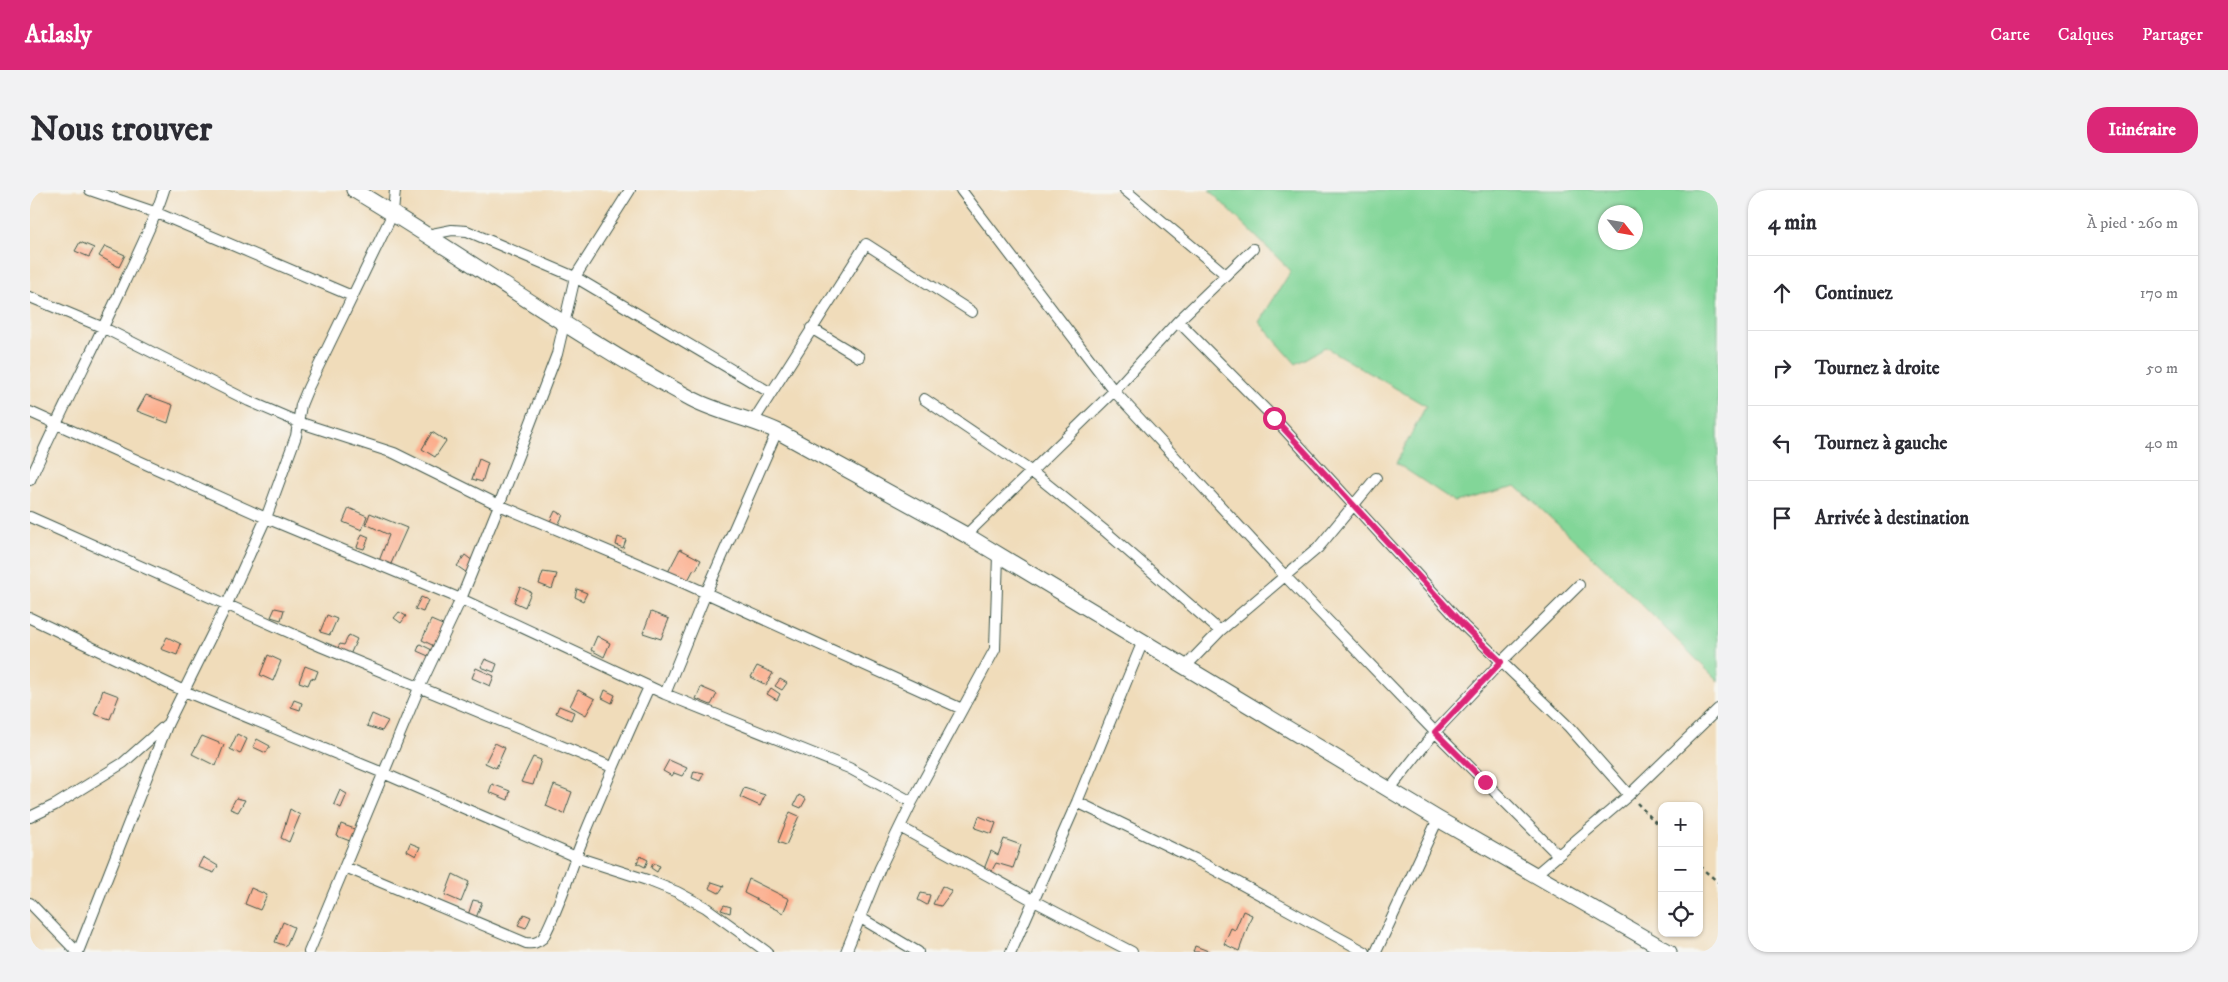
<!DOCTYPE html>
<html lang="fr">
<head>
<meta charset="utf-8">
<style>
	body { margin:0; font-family:"IM FELL DW Pica",serif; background:#f2f2f3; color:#2b2b33 }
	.controls { position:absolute; right:15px; bottom:15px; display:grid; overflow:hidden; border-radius:10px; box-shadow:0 1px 4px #0004 }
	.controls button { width:45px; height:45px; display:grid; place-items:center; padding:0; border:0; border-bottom:1px solid #e1e1e2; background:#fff; color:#2b2b33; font:25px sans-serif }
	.compass { position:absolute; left:1568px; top:15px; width:45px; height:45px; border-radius:50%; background:#fff; box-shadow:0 1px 4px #0004; rotate:121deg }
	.stop { position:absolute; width:15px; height:15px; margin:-11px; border:4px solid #db2777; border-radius:50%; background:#fff }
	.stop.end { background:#db2777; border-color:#fff; box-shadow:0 1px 5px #0008 }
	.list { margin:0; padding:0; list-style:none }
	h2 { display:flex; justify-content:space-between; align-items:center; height:65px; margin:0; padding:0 20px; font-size:21px }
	h2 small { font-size:16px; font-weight:400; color:#7c7c81 }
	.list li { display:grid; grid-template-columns:32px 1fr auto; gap:15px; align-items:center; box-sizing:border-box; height:75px; padding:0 20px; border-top:1px solid #e1e1e2 }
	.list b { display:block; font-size:19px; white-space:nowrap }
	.list em { font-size:16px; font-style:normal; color:#7c7c81 }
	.icon { flex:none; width:28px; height:28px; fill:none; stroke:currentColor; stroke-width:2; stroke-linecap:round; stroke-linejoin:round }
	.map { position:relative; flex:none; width:1688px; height:762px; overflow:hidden; border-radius:20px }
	header { display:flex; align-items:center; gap:30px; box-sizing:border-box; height:70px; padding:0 25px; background:#db2777; color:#fff }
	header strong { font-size:24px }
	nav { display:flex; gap:28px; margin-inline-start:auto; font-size:18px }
	.intro { display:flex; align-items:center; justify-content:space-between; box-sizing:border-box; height:120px; padding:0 30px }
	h1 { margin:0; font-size:35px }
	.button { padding:12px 22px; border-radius:20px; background:#db2777; color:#fff; font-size:18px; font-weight:700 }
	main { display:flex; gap:30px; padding:0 30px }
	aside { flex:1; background:#fff; border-radius:20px; box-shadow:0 1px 4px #0004 }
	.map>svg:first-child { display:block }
	.green { fill:#82d698; stroke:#508a66; fill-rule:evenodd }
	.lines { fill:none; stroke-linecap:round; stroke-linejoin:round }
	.stream { stroke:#6aa0d7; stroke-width:4 }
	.building { fill:#fcad8c }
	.street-casing { stroke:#3e5548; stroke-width:12 }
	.secondary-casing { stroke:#3e5548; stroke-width:17 }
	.path { stroke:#3e5548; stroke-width:2.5; stroke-dasharray:4 4; stroke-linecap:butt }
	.street { stroke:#fff; stroke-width:10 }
	.secondary { stroke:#fff; stroke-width:15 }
	.route { stroke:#db2777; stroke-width:6 }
</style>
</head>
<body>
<header>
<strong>Atlasly</strong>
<nav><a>Carte</a><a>Calques</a><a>Partager</a></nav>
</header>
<div class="intro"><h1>Nous trouver</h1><a class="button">Itinéraire</a></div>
<main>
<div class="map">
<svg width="1688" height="762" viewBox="0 0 1688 762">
	<rect width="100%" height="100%" fill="#f6f6f2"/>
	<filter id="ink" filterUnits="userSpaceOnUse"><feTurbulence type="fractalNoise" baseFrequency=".02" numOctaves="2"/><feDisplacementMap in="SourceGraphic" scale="10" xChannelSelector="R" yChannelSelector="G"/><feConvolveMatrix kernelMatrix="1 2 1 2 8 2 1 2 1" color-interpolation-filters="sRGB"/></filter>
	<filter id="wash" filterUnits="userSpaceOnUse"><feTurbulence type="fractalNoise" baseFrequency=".0096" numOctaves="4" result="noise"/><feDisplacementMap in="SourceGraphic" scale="20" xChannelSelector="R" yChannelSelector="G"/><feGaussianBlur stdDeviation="1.12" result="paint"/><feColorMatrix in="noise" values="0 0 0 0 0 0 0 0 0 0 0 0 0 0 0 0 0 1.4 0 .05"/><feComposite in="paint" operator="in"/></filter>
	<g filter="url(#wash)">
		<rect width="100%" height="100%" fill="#f0dcba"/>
		<!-- green -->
		<path class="green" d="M1179,0H1688V491L1577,380L1486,296L1425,312L1366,273L1396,216L1295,157L1266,174L1229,132L1261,81ZM1576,22H1606V52H1576Z"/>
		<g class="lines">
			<!-- stream -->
			<path class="stream" d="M1679,0L1688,4"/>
		</g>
		<g id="blocks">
			<!-- building -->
			<path class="building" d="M50,52L64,58L59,67L45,61Z
				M75,56L95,65L89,77L69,66Z
				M116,205L143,215L138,233L107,221Z
				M402,242L416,251L405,267L392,259Z
				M449,269L458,273L452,292L442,289Z
				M319,318L337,326L332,340L313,332Z
				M525,321L533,325L526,339L518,336Z
				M340,323L377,338L360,376L349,371L359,345L336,334Z
				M332,344L339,347L334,359L327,357Z
				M588,347L596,350L593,358L586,355Z
				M650,359L671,370L666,380L664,379L656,394L638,382Z
				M435,365L448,375L440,385L427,376Z
				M513,382L527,384L522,399L509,394Z
				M490,397L501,402L495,417L484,412Z
				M547,399L557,403L553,411L545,407Z
				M391,407L398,410L393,422L385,419Z
				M245,418L254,420L251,430L241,427Z
				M369,422L376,426L371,433L364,428Z
				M621,422L639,429L631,449L613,443Z
				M297,425L307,429L300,445L290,442Z
				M401,430L415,436L408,458L392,450Z
				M319,445L327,449L319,467L306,461L310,454L314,455Z
				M567,446L580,453L574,467L561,460Z
				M137,447L151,454L147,465L131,459Z
				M390,454L406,462L403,468L387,461Z
				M238,465L251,471L243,491L230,485Z
				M455,469L467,474L464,482L451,477Z
				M275,476L288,481L285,489L281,488L278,495L269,492Z
				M727,476L743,483L736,495L721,487Z
				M446,478L464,486L460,496L442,488Z
				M750,489L757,493L752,500L745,496Z
				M671,497L687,504L681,515L666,509Z
				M741,498L750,504L747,510L737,504Z
				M73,500L89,506L80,529L64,524Z
				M548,500L565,509L556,525L540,516Z
				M575,500L585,505L582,513L572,508Z
				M264,510L272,513L270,520L261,517Z
				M529,516L544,522L541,530L526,523Z
				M342,524L358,531L352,541L337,536Z
				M207,544L217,549L210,564L200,559Z
				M172,546L194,555L186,576L162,564Z
				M227,549L240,556L236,563L223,557Z
				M465,553L475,558L466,578L455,573Z
				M503,567L511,570L503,595L491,592Z
				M639,570L657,578L652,586L644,583L642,586L633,581Z
				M664,581L674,583L670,591L662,588Z
				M462,594L480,601L478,610L459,602Z
				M524,595L542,602L534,624L516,616Z
				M714,598L735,605L730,616L710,607Z
				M310,600L317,604L311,618L304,614Z
				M769,605L776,609L771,618L764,615Z
				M206,608L215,610L208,622L200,619Z
				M260,619L270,625L259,652L251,648Z
				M760,622L769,626L756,655L748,652Z
				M949,626L966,633L962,644L945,638Z
				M311,634L330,641L325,653L307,646Z
				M974,649L991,655L983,678L966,673L961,682L954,679L961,661L968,665Z
				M380,653L390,657L386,666L377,661Z
				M610,666L618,670L615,677L607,673Z
				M173,667L188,676L184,683L168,677Z
				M623,673L630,676L627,682L621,678Z
				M423,684L439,692L431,712L415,705Z
				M719,689L759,709L753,723L714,703Z
				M682,692L694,696L689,703L679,698Z
				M912,696L922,701L911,716L903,714Z
				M221,698L237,705L230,720L215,714Z
				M891,703L900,705L897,715L888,710Z
				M443,710L452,712L446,728H437Z
				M694,715L701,717L700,723L691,720Z
				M1213,721L1222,725L1209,761L1194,754L1201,738L1205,740Z
				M494,724L501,727L496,738L488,735Z
				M253,732L264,737L256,756L245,752Z
				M1165,756L1181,762H1163Z"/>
		</g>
	</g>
	<g filter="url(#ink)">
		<use href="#blocks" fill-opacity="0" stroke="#3e5548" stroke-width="1"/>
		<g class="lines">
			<defs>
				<path id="street" d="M60,0L127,23L322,106
					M931,0L1084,201L1255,386L1405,542L1528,665
					M1095,0L1195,84
					M397,45L422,40L437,41L545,87L741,203
					M0,107L74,138L219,211L268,232L364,263L469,315L656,394L932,519
					M1148,131L1244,228L1434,436L1539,537L1599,605
					M781,138L829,167
					M894,209L1002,282L1075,341L1190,441
					M0,222L236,328L431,409L635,504L819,578L882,612
					M724,230L836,54L942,122
					M0,290C30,223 64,158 95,91C109,61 124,32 134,0
					M0,327L292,457L582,577
					M936,345L1084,201L1148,131L1223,59
					M0,428L154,501L353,583L546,667L617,690L647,702L675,717L737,762
					M1155,477L1190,441L1288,358L1346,288
					M635,504L676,403L747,241
					M1359,600L1405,542L1471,472L1549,395
					M1047,612L1165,669L1335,762
					M0,627L25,615L93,573L136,535
					M870,637L1004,711L1102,762
					M315,677L496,753C503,754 507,753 513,748C529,718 538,687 550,656C572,602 595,550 619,497
					M1505,685L1599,605L1688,519
					M0,713L47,762
					M829,727L888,762
					M48,762L138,533L197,414L236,328L266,246L271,215L278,198L363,23L365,0
					M279,762L389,498L431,409L469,315L527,164L545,87L600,0
					M816,762L850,678L882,612L965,459L968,365
					M981,762L1047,612L1113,451
					M1346,762L1408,629"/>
				<path id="secondary" d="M324,0C438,68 545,146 662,209C689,223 719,228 747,241L936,345L1408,629L1639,762"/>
			</defs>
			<!-- street casing -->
			<use href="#street" class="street-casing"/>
			<!-- secondary casing -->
			<use href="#secondary" class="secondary-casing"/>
			<!-- path -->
			<path class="path" d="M1607,613L1632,639
				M1669,676L1688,692"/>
			<!-- street -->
			<use href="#street" class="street"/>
			<!-- secondary -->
			<use href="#secondary" class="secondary"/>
		</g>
	</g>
	<g class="lines" filter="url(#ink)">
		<!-- route -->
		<path class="route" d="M1244,228L1434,436L1471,472L1405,542L1455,592"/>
	</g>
</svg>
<div class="controls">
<button>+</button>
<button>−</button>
<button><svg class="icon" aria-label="locate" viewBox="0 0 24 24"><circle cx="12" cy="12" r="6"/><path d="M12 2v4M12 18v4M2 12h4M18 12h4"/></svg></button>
</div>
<svg class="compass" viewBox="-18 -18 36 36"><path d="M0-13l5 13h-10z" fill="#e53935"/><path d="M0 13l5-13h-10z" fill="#7c7c81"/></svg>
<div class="stop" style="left:1244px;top:228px"></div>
<div class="stop end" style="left:1455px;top:592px"></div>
</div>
<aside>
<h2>4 min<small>À pied · 260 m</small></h2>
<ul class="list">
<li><svg class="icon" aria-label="ahead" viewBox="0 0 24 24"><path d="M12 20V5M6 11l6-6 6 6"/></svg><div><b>Continuez</b></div><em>170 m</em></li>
<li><svg class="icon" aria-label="right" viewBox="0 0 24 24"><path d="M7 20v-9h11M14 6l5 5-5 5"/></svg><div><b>Tournez à droite</b></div><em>50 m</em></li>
<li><svg class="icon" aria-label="left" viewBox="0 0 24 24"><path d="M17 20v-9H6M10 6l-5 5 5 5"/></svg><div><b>Tournez à gauche</b></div><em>40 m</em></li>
<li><svg class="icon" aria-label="arrive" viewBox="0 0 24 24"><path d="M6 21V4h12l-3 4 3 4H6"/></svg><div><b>Arrivée à destination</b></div></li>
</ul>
</aside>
</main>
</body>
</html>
